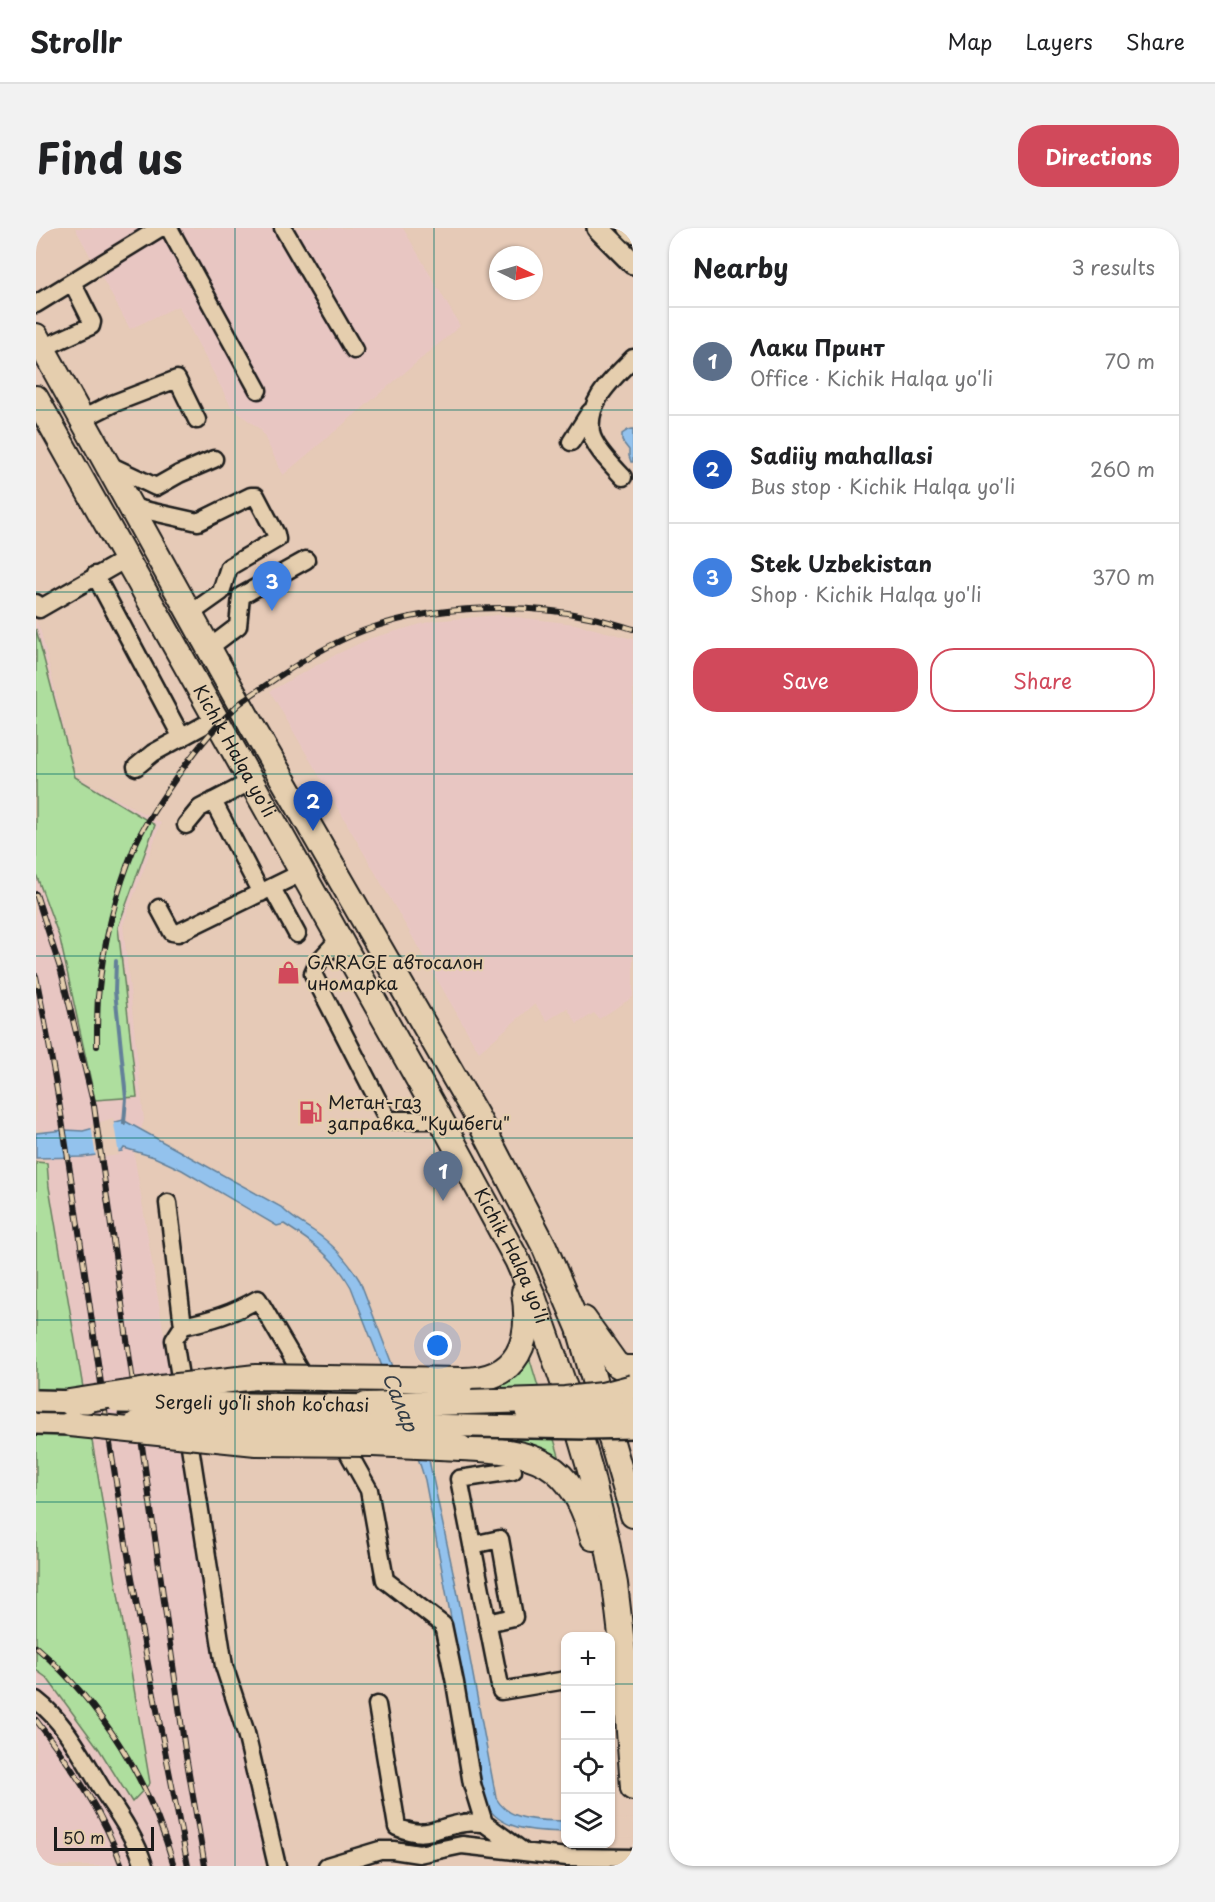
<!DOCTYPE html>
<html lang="en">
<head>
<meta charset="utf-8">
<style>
	body { margin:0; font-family:"Playpen Sans",sans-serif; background:#f2f2f2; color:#202124 }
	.controls { position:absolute; right:18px; bottom:18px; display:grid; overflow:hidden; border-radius:12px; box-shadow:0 2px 4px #0004 }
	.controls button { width:54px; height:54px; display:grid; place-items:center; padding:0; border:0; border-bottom:2px solid #e0e0e0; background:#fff; color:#202124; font:30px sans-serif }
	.compass { position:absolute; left:453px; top:18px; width:54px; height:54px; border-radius:50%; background:#fff; box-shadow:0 2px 4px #0004; rotate:95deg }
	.scale { position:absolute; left:18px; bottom:15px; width:100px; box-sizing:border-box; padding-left:6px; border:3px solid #1c1c1c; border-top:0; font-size:16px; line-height:21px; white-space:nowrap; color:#1c1c1c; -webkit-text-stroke:4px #e5ceae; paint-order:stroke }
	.you { position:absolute; left:402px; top:1118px; width:21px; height:21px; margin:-15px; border:4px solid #fff; border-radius:50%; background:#1a73e8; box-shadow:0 0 0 9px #1a73e833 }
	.badge { display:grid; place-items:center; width:39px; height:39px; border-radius:50%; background:#d1495b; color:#fff; font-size:20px; font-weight:700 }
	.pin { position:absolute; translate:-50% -50px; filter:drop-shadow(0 2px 3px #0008) }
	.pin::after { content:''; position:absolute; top:32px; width:21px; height:18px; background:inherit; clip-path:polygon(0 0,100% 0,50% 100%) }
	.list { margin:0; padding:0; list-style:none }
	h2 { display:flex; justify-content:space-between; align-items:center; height:78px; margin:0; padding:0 24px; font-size:26px }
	h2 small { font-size:20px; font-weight:400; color:#757577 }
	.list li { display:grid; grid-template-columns:39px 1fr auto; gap:18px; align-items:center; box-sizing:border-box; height:108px; padding:0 24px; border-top:2px solid #e0e0e0 }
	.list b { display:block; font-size:22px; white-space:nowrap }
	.list p { margin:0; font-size:20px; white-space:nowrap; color:#757577 }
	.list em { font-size:20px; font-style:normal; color:#757577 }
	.actions { display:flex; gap:12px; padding:18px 24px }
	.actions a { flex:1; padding:14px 0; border:2px solid #d1495b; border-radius:24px; text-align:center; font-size:21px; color:#d1495b }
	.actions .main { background:#d1495b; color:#fff }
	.icon { flex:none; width:33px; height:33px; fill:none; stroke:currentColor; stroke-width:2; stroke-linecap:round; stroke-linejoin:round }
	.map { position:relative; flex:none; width:597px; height:1638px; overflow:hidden; border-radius:24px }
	header { display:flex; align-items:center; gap:36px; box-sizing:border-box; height:84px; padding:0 30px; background:#fff; border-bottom:2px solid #e0e0e0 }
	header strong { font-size:28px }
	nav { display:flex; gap:33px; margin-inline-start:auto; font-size:21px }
	.intro { display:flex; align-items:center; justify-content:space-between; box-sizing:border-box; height:144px; padding:0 36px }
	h1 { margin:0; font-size:42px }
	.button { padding:15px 27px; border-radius:24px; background:#d1495b; color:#fff; font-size:21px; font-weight:700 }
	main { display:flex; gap:36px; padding:0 36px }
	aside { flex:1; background:#fff; border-radius:24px; box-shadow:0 2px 4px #0004 }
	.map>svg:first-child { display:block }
	.built { fill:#e8c6c2 }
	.green { fill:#aede9e; stroke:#657d5d; stroke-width:1.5 }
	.water { fill:#93c2ed; stroke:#638099; stroke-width:1.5 }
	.pier { fill:#e6cab7 }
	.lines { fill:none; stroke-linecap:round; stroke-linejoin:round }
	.stream { stroke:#638099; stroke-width:4 }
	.minor-casing { stroke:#1c1c1c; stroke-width:21 }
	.major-casing { stroke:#1c1c1c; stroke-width:26 }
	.highway-casing { stroke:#1c1c1c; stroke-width:28 }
	.minor { stroke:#e5ceae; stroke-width:16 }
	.major { stroke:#e5ceae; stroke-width:21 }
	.highway { stroke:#e5ceae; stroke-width:24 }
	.rail-casing { stroke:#1c1c1c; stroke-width:6 }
	.rail { stroke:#e5ceae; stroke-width:4; stroke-dasharray:11; stroke-linecap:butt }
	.major-bridge-casing { stroke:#1c1c1c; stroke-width:26; stroke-linecap:butt }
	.highway-bridge-casing { stroke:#1c1c1c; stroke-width:28; stroke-linecap:butt }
	.major-bridge { stroke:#e5ceae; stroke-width:21 }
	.highway-bridge { stroke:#e5ceae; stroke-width:24 }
	.grid { fill:none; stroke:#0f766e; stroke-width:1.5; stroke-opacity:0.55 }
	.labels { text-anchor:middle; stroke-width:4.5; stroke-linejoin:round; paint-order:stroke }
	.street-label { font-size:18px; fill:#1c1c1c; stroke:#e5ceae }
	.poi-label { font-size:18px; fill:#1c1c1c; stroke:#e5ceae; text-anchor:start }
	.water-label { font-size:20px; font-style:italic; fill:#343d46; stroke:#e5ceae }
</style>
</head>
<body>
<header>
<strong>Strollr</strong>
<nav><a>Map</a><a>Layers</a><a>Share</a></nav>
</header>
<div class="intro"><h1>Find us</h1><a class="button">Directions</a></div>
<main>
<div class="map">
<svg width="597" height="1638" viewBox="0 0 597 1638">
	<rect width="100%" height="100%" fill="#e6cab7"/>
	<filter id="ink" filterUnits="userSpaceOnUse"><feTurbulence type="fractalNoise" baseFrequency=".0167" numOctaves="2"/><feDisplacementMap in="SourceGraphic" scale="12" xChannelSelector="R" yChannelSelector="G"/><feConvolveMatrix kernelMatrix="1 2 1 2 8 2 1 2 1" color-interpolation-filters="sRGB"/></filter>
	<g filter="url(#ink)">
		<!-- built -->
		<path class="built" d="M39,0H367L424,98L247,247L225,202L196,180L142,78L94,101Z
			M462,387L539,396L597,411V769L563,791L558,785L541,796L531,780L511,793L499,776L443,824L234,463L301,426L335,410L396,393Z
			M0,393L5,404L40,548L125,595L87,697L108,892L98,926L184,1443L212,1532L229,1638H0V1442L11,1450L63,1521L96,1574L13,959L7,901H0Z"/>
		<!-- green -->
		<path class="green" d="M0,401L39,549L119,597L82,699L101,869L59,872L24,711L0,646Z
			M0,934L11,935L13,959L114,1555L96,1574L63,1521L11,1450L0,1442Z
			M494,1132L524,1231L501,1219L425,1211L427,1163L480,1146Z"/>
		<!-- water -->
		<path class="water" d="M597,201V234H595L593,228V222L586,213V206L592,202Z
			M87,892L245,979C255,990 267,996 279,1004C298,1017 312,1033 324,1053L393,1232L422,1367L460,1570C473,1594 505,1592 529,1593V1604C502,1603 465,1604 450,1576L389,1252L383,1233L315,1059C299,1030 276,1014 248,996L241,998L146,942L118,929L88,920L86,923L47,929L0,930V905L29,902L47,903Z"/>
		<!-- pier -->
		<path class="pier" d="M77,890L83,927L60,930L55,897Z
			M597,1591V1609H574V1592Z"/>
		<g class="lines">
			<!-- stream -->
			<path class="stream" d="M80,733L79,763L90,870L88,895"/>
			<defs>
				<path id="minor" d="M133,0L222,162
					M247,0L318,122
					M591,0L597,6
					M0,76L124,0
					M7,120L55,98L56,94L36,54
					M46,191L76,176L141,151L161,192
					M535,214L554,184
					M71,236L120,259L143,246L178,231
					M587,249C577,238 557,219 555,204C551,172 577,151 597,130
					M95,279L162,294L215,268H220L240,306L241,311L193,339L185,364L154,386
					M59,347L146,510
					M0,375L3,381L90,331
					M173,420L202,398L205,368L270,332
					M100,539L117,525L181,490
					M177,573L225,665
					M150,597L164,580L216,553
					M236,660L261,706
					M123,680L136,704L142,705L267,644
					M304,710L283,733L277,746L352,892H405
					M132,975L147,1098L138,1112L147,1167
					M147,1098C175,1092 196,1086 222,1071L289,1185
					M151,1199L188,1438L210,1505L241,1638
					M304,1210L333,1262L349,1352L407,1397L419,1455L436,1556L448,1595L488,1624
					M477,1243L423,1251L465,1463L530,1452
					M436,1317L464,1311L478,1389L451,1395
					M0,1472C29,1494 47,1530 66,1561C82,1585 100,1610 108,1638
					M341,1477L361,1599C391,1612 399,1599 428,1595C434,1594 441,1595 448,1595
					M291,1638L344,1622H357L383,1626L426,1617L531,1629L597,1630"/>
				<path id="major" d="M562,0L597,35
					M0,1195L34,1196"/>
				<g id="highway">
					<path d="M0,108L216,498L440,887L508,1018L543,1100L597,1287"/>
					<path id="s1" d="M0,170L405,892L481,1032L497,1068L534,1174L554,1242L570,1309L579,1356L588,1433L597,1560"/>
					<path d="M548,1091L580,1136L587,1140H597"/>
					<path d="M427,1152C483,1152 496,1113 488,1064"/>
					<path d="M425,1220C500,1223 534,1231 557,1310"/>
				</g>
			</defs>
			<!-- minor casing -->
			<use href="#minor" class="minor-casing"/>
			<!-- major casing -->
			<use href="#major" class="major-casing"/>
			<!-- highway casing -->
			<use href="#highway" class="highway-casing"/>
			<!-- minor -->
			<use href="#minor" class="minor"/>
			<!-- major -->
			<use href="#major" class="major"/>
			<!-- highway -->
			<use href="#highway" class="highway"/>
			<defs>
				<path id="rail" d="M0,666L25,743L58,878L149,1522L169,1638
					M0,748C33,911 52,1077 78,1241C98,1374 126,1506 152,1638
					M61,818C61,802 61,785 62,769C67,717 80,663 100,615C110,592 126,571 140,550C159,523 178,499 202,477C214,467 229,458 242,449C272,429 304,410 338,399C402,377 488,375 553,389C568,392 583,397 597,401
					M0,1419C66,1476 114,1554 138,1638
					M0,1492C35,1538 67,1583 86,1638"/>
			</defs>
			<!-- rail casing -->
			<use href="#rail" class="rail-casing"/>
			<!-- rail -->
			<use href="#rail" class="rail"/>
			<defs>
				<g id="major-bridge">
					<path d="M0,1173L51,1174"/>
					<path id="s2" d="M82,1174L345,1178"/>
					<path d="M490,1183H561L597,1181"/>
					<path d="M100,1194L135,1193L552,1200L597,1199"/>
				</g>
				<path id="highway-bridge" d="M33,1174L124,1160L220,1149L427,1152
					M330,1177L529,1171L566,1167L597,1159
					M34,1196L220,1215L337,1216L425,1220"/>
			</defs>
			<!-- major-bridge casing -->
			<use href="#major-bridge" class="major-bridge-casing"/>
			<!-- highway-bridge casing -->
			<use href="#highway-bridge" class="highway-bridge-casing"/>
			<!-- major-bridge -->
			<use href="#major-bridge" class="major-bridge"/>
			<!-- highway-bridge -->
			<use href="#highway-bridge" class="highway-bridge"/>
		</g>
	</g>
	<!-- grid -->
	<path class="grid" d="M199,0V1638M398,0V1638M0,182H597M0,364H597M0,546H597M0,728H597M0,910H597M0,1092H597M0,1274H597M0,1456H530M574,1456H597"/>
	<!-- icons -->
	<defs>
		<symbol id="shop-bare" viewBox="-9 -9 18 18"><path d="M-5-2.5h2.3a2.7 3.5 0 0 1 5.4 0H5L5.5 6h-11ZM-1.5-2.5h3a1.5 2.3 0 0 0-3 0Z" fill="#d1495b" stroke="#e5ceae" stroke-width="2.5" paint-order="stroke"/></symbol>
		<symbol id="fuel-bare" viewBox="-9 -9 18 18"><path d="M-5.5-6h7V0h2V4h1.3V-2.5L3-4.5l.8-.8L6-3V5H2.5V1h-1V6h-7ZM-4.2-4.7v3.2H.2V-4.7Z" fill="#d1495b" stroke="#e5ceae" stroke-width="2.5" paint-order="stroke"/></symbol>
	</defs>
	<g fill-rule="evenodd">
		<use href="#shop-bare" x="236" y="728" width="33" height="33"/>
		<use href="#fuel-bare" x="258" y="868" width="33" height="33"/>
	</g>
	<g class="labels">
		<!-- street labels -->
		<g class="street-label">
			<text dy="6" stroke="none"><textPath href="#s1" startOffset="405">Kichik Halqa yo'li</textPath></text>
			<text dy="6" stroke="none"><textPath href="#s1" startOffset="981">Kichik Halqa yo'li</textPath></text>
			<text dy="6" stroke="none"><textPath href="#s2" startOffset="144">Sergeli yo‘li shoh ko‘chasi</textPath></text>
		</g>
		<!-- poi labels -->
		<g class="poi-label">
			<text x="271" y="741">GARAGE автосалон<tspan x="271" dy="21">иномарка</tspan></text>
			<text x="292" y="881">Метан-газ<tspan x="292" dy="21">заправка "Кушбеги"</tspan></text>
		</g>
		<!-- water labels -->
		<g class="water-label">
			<text transform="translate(364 1174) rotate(68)" y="7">Салар</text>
		</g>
	</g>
</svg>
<div class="controls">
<button>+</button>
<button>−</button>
<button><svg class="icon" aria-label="locate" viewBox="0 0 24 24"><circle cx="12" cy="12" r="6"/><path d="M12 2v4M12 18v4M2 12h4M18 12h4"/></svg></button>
<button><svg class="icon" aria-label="layers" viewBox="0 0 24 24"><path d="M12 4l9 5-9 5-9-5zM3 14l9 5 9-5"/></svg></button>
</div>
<svg class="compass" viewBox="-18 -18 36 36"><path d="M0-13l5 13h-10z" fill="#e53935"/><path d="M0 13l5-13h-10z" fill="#757577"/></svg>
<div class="scale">50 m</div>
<div class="you"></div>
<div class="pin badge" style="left:407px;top:973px;background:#5c6f8a">1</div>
<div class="pin badge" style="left:277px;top:603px;background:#1a4fb4">2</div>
<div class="pin badge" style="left:236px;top:383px;background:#3f7fe0">3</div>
</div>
<aside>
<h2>Nearby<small>3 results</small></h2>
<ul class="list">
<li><span class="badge" style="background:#5c6f8a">1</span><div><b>Лаки Принт</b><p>Office · Kichik Halqa yo'li</p></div><em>70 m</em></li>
<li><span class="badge" style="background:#1a4fb4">2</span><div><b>Sadiiy mahallasi</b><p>Bus stop · Kichik Halqa yo'li</p></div><em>260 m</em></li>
<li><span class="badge" style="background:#3f7fe0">3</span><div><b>Stek Uzbekistan</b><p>Shop · Kichik Halqa yo'li</p></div><em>370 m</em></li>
</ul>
<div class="actions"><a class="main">Save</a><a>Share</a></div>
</aside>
</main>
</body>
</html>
